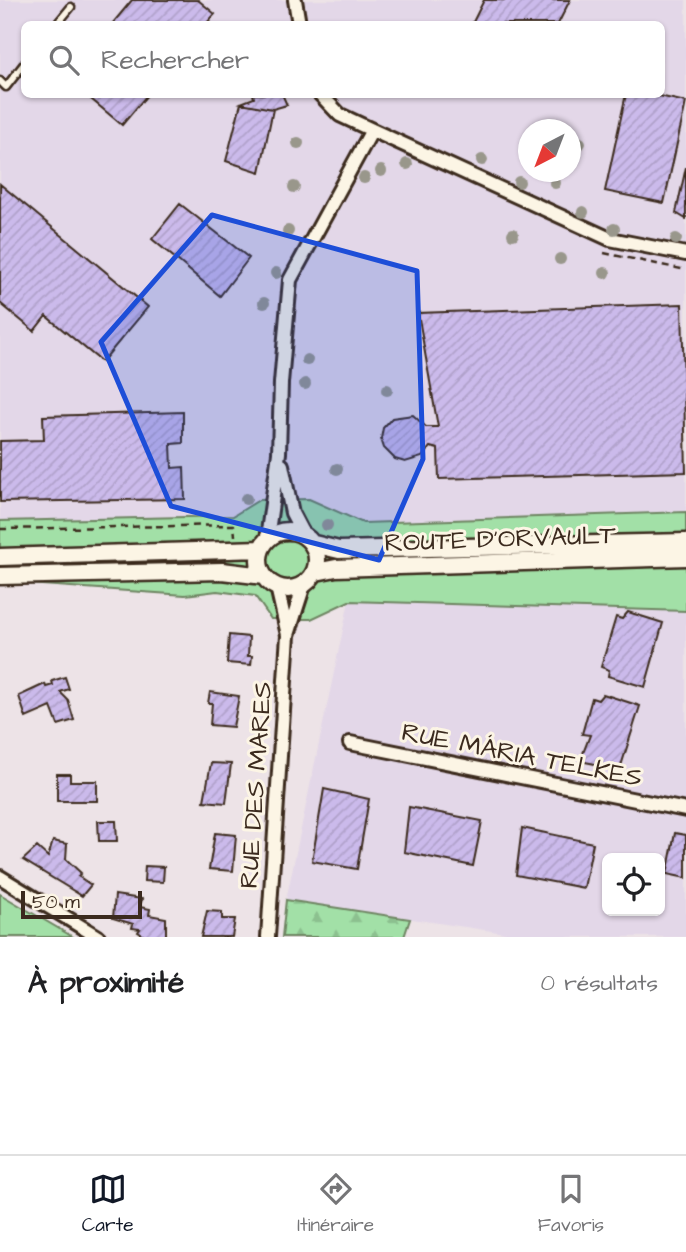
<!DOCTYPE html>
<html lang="fr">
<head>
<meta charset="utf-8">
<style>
	body { margin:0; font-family:"Architects Daughter",sans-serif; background:#f6f6f6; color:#202124 }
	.controls { position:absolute; right:21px; bottom:21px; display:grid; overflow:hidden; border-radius:10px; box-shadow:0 2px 5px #0004 }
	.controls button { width:63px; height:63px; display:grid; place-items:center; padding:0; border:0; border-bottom:2px solid #e0e0e0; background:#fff; color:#202124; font:35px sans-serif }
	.compass { position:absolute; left:518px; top:119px; width:63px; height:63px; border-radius:50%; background:#fff; box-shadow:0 2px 5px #0004; rotate:222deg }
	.scale { position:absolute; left:21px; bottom:18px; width:121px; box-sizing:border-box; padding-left:7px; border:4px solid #3b2a1e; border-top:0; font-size:19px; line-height:24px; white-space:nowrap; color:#3b2a1e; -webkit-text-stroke:5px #fcf5e5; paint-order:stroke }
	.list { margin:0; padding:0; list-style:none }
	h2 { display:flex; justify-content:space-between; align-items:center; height:91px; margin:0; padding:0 28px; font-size:30px }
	h2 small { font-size:23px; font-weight:400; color:#757577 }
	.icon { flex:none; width:38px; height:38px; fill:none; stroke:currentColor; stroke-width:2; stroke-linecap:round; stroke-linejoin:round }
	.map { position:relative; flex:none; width:686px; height:937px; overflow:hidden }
	.search { position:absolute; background:#fff; box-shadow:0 2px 5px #0004; left:21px; right:21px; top:21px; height:77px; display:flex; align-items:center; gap:18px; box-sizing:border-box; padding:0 24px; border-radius:10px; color:#757577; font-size:26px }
	.sheet { height:217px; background:#fff }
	nav { display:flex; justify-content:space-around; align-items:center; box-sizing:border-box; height:98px; border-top:2px solid #e0e0e0; background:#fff; font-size:19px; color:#757577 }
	nav a { display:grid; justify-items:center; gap:4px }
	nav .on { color:#111827 }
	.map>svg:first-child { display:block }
	.built { fill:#e3d7e8; fill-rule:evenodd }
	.grass { fill:#a2e0a7; stroke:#6e8562; stroke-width:2 }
	.forest { fill:url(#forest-firs); stroke:#6e8562; stroke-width:2 }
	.building { fill:url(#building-hatch); stroke:#3b2a1e; stroke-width:2 }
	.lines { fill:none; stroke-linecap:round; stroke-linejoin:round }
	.service-casing { stroke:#3b2a1e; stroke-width:11 }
	.minor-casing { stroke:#3b2a1e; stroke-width:18 }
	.tertiary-casing { stroke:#3b2a1e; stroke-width:21 }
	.path { stroke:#3b2a1e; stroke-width:2.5; stroke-dasharray:7 5; stroke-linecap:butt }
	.service { stroke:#fcf5e5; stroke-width:6 }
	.minor { stroke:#fcf5e5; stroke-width:12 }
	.tertiary { stroke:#fcf5e5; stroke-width:16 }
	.tree { fill:#99978b }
	.marked { fill:#1d4ed8; fill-opacity:0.2; stroke:#1d4ed8; stroke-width:5; stroke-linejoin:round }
	.labels { text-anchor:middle; stroke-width:6; stroke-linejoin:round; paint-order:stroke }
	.street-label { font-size:26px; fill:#3b2a1e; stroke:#fcf5e5 }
</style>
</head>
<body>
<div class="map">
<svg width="686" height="937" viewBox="0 0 686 937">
	<defs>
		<pattern id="forest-firs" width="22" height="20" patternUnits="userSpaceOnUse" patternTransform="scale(1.75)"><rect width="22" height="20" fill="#a2e0a7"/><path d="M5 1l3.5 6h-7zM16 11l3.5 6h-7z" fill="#8cc08f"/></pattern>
		<pattern id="building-hatch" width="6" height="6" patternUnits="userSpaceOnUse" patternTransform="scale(1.75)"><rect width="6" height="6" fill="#cbbaeb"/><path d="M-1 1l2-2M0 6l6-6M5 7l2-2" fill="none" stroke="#afa0c9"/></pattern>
	</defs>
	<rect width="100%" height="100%" fill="#ede3e7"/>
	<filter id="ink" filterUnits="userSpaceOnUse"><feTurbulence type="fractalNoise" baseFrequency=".0143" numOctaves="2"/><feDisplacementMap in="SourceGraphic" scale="14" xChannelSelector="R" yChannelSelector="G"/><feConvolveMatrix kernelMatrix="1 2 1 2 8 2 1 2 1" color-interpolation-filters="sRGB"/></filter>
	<g filter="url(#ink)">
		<!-- built -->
		<path class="built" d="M0,0H686V512L363,523L309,499L259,500L233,516L0,521ZM24,24H662V94H24ZM528,130H570V172H528Z
			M349,601L686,611V937H531L286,900ZM607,858H660V911H607Z"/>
		<!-- grass -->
		<path class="grass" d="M309,499L363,523L686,512V611L349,601L311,619H271L255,596L217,591L185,595L0,582V521L233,516L259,500Z
			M0,894L73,937H0Z"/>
		<!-- forest -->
		<path class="forest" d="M286,900L410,919L404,937H282Z"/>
		<!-- building -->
		<path class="building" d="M132,0H198L215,14L206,24H112Z
			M484,0H570L558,24H472Z
			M85,94H148L122,125Z
			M253,94H282L287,105L273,109L241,103L254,98Z
			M626,94H650L686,102L664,203L605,191Z
			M241,103L273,109L260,172L226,161Z
			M686,167V219L676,213Z
			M0,184L148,307L102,362L46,316L34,331L0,303Z
			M180,204L249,258L220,296L152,239Z
			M682,304L686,472L439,479L438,449L430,447L422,457L405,462L395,459L384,448L381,439L383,428L392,418L413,415L426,427H438L418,313Z
			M183,412V443L171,444L172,468L184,467L185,499L0,502V441L44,440L43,416Z
			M628,612L663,623L645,687L608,676L609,670L601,667L616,617L622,619Z
			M229,635L249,637L248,656H252L251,665L227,663Z
			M65,677L69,689L60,692L68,700L74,720L58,725L51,707L26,718L19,696L45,684L46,687L53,685L52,681Z
			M210,692L239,696L233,727L210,725L212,703H208Z
			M603,694L640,706L620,769L580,761L590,735L582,734L592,698L598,700Z
			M211,763L231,764L226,803L204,801Z
			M57,774H70V781H97V801H57Z
			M324,789L369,799L357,869L312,861Z
			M409,807L482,821L473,866L404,852Z
			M98,821H116L117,841H99Z
			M522,828L593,843L584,888L516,875Z
			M215,833L236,835L233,871L209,869Z
			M675,833L686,835V878L667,874Z
			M53,841L67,844L66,859L81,873L78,876L91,885L82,896L23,860L37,847L48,857Z
			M145,866L164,867L163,882L144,881Z
			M115,895L142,899L140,907L150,909L149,915L166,918V937H146L138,932L140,929L132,928L133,924L113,918Z
			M207,911L222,912V919H235L232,937H201Z"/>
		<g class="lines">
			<defs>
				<path id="service" d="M57,24L71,7
					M0,81L6,87L24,64"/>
				<path id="minor" d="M295,0L299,24
					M372,130L610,239L686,254
					M282,465L292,513L303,534
					M267,539L279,453L281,383L290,280L372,130L340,115L320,94
					M277,587L288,635
					M350,743L686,810
					M0,877L98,937
					M268,937L288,635L304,585"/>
				<path id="tertiary" d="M259 560a29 29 0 1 1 58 0a29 29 0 1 1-58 0Z
					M314,544L339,550L686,542
					M0,557L261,549
					M316,572L336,568L686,557
					M0,576L222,571L264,576"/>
			</defs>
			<!-- service casing -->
			<use href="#service" class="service-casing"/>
			<!-- minor casing -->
			<use href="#minor" class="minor-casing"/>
			<!-- tertiary casing -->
			<use href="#tertiary" class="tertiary-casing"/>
			<!-- path -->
			<path class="path" d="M604,253L686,270
				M0,529L234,525L235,536"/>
			<!-- service -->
			<use href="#service" class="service"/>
			<!-- minor -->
			<use href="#minor" class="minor"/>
			<!-- tertiary -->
			<use href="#tertiary" class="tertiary"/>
		</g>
		<!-- trees -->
		<g class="tree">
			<circle cx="298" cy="143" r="6"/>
			<circle cx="580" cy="143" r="6"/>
			<circle cx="482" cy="160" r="6"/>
			<circle cx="407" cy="164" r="6"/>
			<circle cx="381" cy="171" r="6"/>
			<circle cx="364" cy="178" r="6"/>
			<circle cx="519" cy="182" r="6"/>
			<circle cx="555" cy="183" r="6"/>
			<circle cx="294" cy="187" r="6"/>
			<circle cx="583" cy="212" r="6"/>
			<circle cx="614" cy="229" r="6"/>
			<circle cx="288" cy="231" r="6"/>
			<circle cx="513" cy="234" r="6"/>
			<circle cx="676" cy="239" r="6"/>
			<circle cx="560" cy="259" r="6"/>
			<circle cx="276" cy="273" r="6"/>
			<circle cx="605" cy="273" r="6"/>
			<circle cx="264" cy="303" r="6"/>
			<circle cx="307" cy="360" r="6"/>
			<circle cx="305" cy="384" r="6"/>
			<circle cx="387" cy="390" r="6"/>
			<circle cx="337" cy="469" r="6"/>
			<circle cx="246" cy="499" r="6"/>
			<circle cx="327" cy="525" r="6"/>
		</g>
	</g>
	<!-- marked area -->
	<path class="marked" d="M212,215L417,271L423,459L379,560L171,506L101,342Z"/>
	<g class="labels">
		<!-- street labels -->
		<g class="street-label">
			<text transform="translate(500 538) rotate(-2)" y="9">ROUTE D'ORVAULT</text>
			<text transform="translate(522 754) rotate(11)" y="9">RUE MÁRIA TELKES</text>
			<text transform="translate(255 785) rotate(-86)" y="9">RUE DES MARES</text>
		</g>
	</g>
</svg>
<div class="controls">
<button><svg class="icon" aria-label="locate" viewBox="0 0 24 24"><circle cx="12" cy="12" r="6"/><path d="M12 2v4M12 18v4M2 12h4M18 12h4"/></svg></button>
</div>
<svg class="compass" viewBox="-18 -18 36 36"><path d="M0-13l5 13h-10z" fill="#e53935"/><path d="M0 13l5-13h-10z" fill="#757577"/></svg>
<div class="scale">50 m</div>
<div class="search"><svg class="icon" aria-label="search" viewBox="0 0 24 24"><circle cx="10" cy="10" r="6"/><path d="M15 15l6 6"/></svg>Rechercher</div>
</div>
<section class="sheet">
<h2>À proximité<small>0 résultats</small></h2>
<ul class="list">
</ul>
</section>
<nav>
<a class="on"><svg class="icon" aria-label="map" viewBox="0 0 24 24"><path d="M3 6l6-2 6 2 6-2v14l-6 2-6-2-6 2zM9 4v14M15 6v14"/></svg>Carte</a>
<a><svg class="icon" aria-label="directions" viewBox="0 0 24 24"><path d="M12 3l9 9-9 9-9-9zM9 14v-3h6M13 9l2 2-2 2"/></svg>Itinéraire</a>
<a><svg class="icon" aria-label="saved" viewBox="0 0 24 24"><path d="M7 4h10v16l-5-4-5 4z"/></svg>Favoris</a>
</nav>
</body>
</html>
